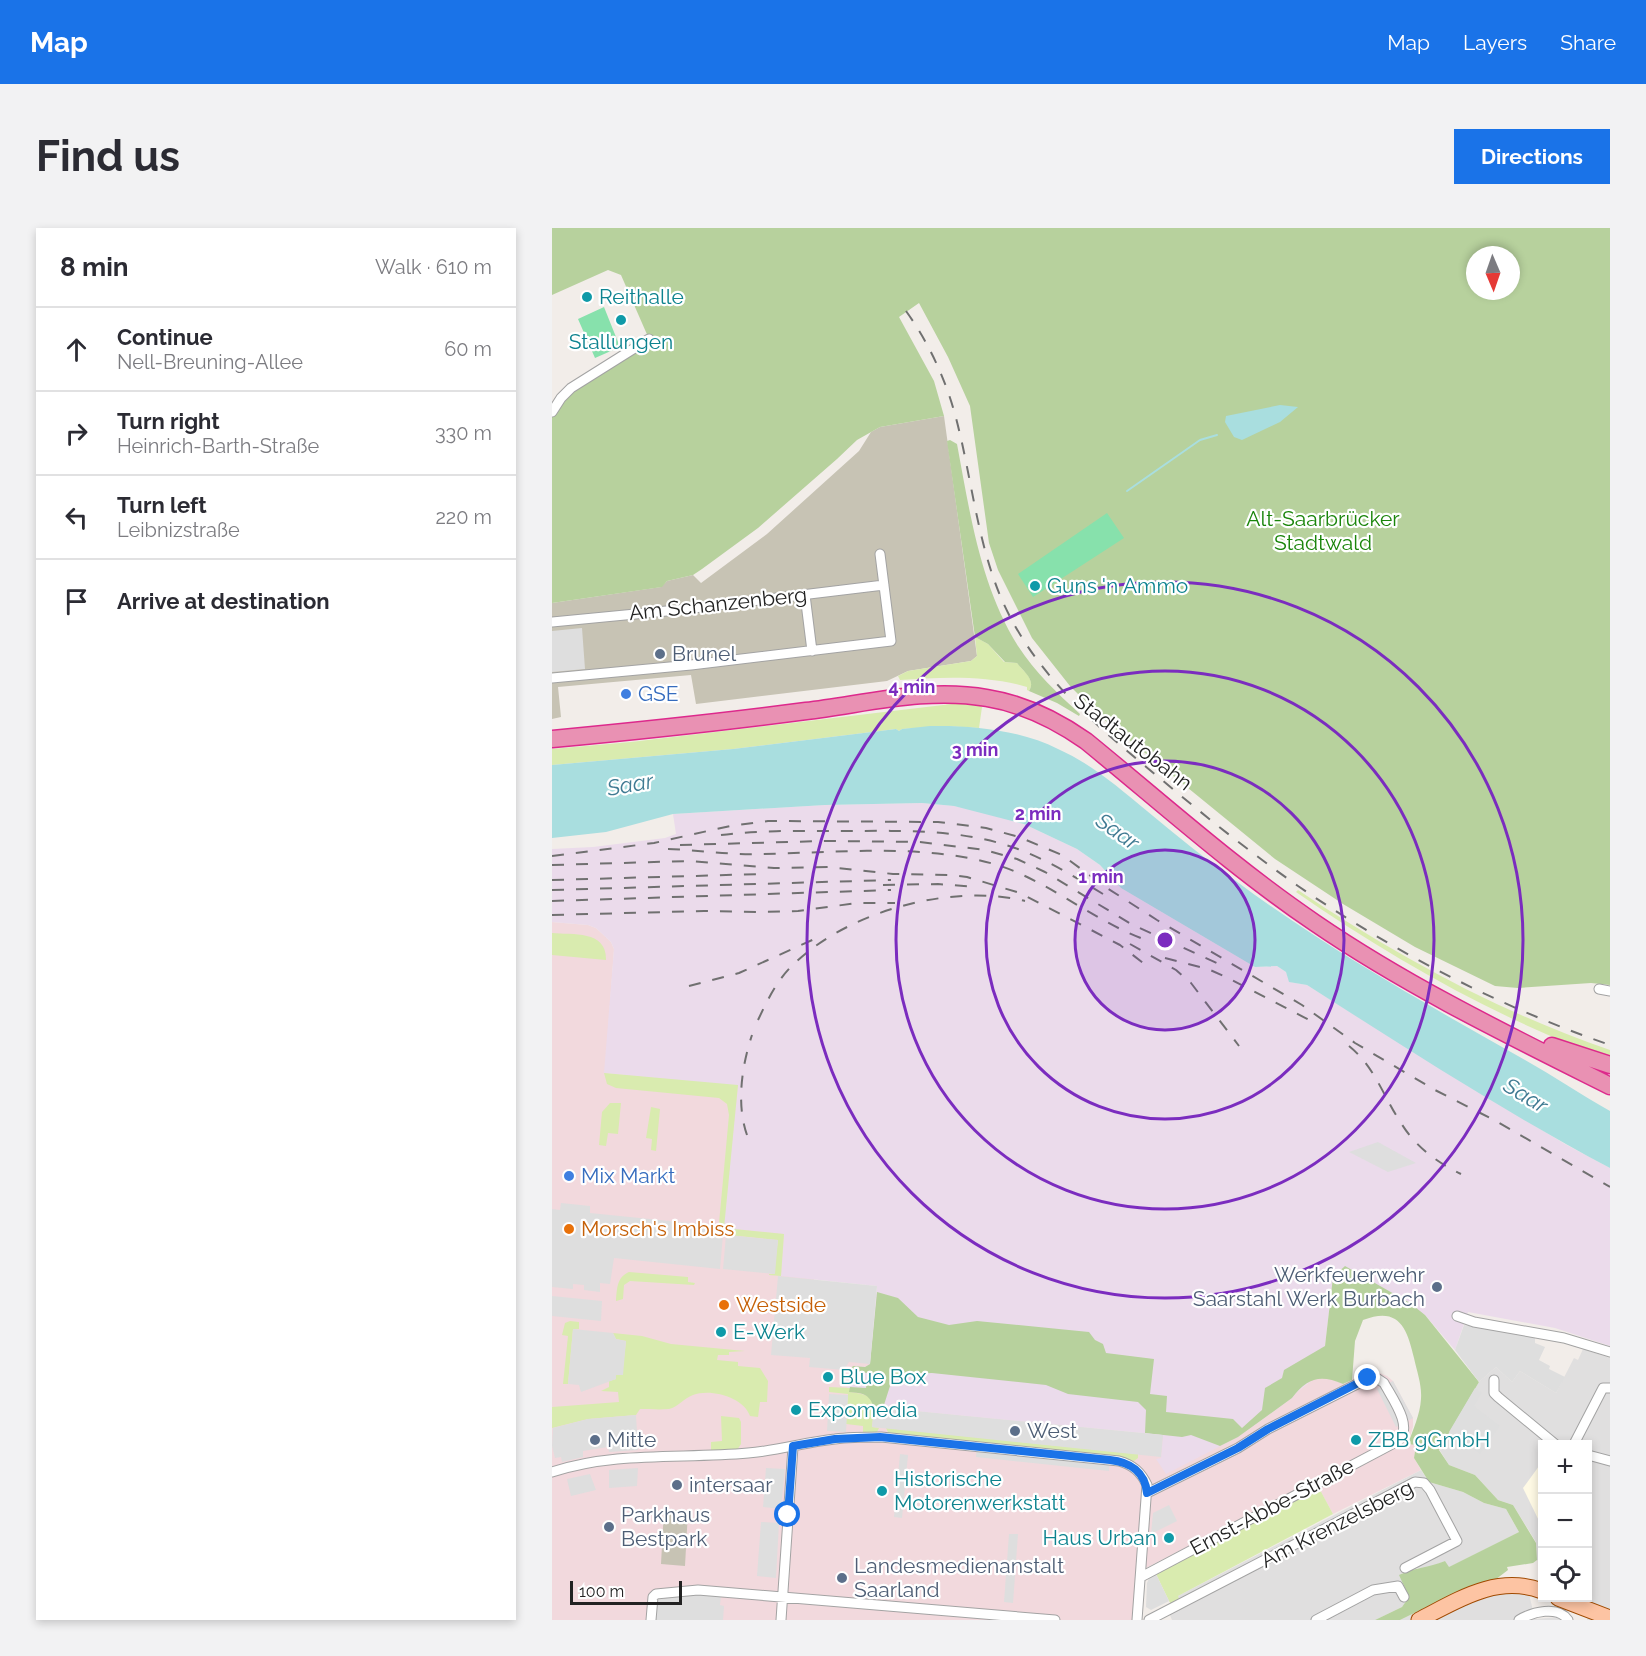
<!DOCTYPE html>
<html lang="en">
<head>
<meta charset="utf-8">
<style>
	body { margin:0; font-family:Raleway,sans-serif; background:#f2f2f3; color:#2b2b33 }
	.controls { position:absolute; right:18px; bottom:18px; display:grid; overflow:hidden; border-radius:0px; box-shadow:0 3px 9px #0003 }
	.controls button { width:54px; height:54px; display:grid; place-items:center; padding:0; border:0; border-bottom:2px solid #e1e1e2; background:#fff; color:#2b2b33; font:30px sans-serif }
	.compass { position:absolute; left:914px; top:18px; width:54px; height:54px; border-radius:50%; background:#fff; box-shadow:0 3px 9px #0003; rotate:178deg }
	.scale { position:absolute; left:18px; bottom:15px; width:112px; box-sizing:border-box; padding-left:6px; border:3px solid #222; border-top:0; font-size:16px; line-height:21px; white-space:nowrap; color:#222; -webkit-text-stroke:4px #fff; paint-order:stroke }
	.stop { position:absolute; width:18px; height:18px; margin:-14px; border:4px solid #1a73e8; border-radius:50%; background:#fff }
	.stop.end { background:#1a73e8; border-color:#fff; box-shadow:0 2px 6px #0008 }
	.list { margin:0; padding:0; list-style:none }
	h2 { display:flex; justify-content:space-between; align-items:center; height:78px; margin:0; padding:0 24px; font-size:26px }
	h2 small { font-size:20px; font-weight:400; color:#7c7c81 }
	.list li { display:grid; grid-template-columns:39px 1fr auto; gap:18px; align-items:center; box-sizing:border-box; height:84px; padding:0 24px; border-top:2px solid #e1e1e2 }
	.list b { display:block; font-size:22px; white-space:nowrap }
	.list p { margin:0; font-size:20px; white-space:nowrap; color:#7c7c81 }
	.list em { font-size:20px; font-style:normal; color:#7c7c81 }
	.icon { flex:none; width:33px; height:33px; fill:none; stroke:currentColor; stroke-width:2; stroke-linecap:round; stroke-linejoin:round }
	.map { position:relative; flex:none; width:1058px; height:1392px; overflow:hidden; border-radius:0px }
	header { display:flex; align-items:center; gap:36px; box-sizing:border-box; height:84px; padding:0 30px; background:#1a73e8; color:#fff }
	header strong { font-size:28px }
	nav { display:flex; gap:33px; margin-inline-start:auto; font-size:21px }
	.intro { display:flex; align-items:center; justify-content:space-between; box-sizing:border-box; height:144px; padding:0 36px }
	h1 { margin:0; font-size:42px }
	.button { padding:15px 27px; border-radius:0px; background:#1a73e8; color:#fff; font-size:21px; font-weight:700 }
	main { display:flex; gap:36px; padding:0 36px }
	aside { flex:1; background:#fff; border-radius:0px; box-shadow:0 3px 9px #0003 }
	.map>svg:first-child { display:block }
	.residential { fill:#e0dfdf }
	.commercial { fill:#f2d9dd }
	.industrial { fill:#ebdbeb }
	.education { fill:#fffae5 }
	.construction { fill:#c7c3b4 }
	.grass { fill:#d9ebaf }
	.forest { fill:#b7d19d; fill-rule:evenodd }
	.pitch { fill:#87e1ac }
	.parking { fill:#dedede }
	.water { fill:#a9dedf }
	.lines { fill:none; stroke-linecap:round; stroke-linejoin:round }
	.stream { stroke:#a9dedf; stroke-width:2 }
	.street-casing { stroke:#a3a3a3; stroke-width:11 }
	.primary-casing { stroke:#a04a00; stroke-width:17 }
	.highway-casing { stroke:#dd298c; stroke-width:19 }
	.street { stroke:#fff; stroke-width:9 }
	.primary { stroke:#fdc4a3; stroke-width:15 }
	.highway { stroke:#e991b3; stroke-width:16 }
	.rail { stroke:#707070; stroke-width:2; stroke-dasharray:12 12; stroke-linecap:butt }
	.route { stroke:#1a73e8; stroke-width:8 }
	.ring { fill:none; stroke:#7b2cbf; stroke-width:3 }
	.culture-dot { fill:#0f9aa8; stroke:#fff; stroke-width:2 }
	.service-dot { fill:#5c6f8a; stroke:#fff; stroke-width:2 }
	.shop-dot { fill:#3f7fe0; stroke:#fff; stroke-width:2 }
	.food-dot { fill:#e8710a; stroke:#fff; stroke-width:2 }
	.labels { text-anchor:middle; stroke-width:4.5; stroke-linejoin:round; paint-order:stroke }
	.culture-label { font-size:21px; fill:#0d838f; stroke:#fff; text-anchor:start }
	.park-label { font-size:21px; fill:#1a850b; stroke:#fff }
	.street-label { font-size:21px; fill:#222; stroke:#fff }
	.service-label { font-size:21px; fill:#4e5e75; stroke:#fff; text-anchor:start }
	.shop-label { font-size:21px; fill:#366cbe; stroke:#fff; text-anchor:start }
	.food-label { font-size:21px; fill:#c56008; stroke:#fff; text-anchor:start }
	.water-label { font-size:22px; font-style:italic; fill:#407b93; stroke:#fff }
	.centre { fill:#7b2cbf; stroke:#fff; stroke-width:3 }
	.ring-label { font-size:18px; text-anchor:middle; font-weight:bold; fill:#7b2cbf; stroke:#fff; stroke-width:4.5; stroke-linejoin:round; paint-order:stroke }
</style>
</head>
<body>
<header>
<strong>Map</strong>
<nav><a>Map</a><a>Layers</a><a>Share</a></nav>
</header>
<div class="intro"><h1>Find us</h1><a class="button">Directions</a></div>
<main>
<aside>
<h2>8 min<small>Walk · 610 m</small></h2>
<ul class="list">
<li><svg class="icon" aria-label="ahead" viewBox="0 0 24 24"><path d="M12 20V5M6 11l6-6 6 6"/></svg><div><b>Continue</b><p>Nell-Breuning-Allee</p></div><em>60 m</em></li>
<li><svg class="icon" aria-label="right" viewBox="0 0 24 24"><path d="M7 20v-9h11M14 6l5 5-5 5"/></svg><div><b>Turn right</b><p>Heinrich-Barth-Straße</p></div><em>330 m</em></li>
<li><svg class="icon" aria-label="left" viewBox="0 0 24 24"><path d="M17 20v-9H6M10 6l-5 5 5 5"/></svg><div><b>Turn left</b><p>Leibnizstraße</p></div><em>220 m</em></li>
<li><svg class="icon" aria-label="arrive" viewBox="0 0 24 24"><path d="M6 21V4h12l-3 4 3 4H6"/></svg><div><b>Arrive at destination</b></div></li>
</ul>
</aside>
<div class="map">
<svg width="1058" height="1392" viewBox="0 0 1058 1392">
	<rect width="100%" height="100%" fill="#f2ede9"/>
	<!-- residential -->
	<path class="residential" d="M1031,1121L1058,1130V1392H1035L1041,1376L1027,1370H1036V1216H990V1333L985,1332L984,1314L961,1277L946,1272L923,1247L897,1237L887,1221L927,1154L944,1139L960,1154L968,1143L1004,1165L1022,1130L1026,1132Z
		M869,1242L877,1254L911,1264L932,1275L954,1281L967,1304L896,1340L893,1333L876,1340H861L848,1347L858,1369L850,1379L823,1392H620L615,1380L626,1368Z
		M928,1358L977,1366L983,1391L1007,1389L1008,1392H848L901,1366Z"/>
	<!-- commercial -->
	<path class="commercial" d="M0,694L36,697L44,700L59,714L62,721L53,845L186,857L232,1006L318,1136L313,1139L301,1138L323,1179L630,1209H686L740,1170L745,1164L760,1152L775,1149L791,1156L815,1145L823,1143L835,1148L841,1153L861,1190V1199L856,1215L864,1217L862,1230L869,1242L781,1286L763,1253L590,1342L589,1392H0Z"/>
	<!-- industrial -->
	<path class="industrial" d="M370,575L402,578L435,585L472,596L525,621L548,637L569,660L703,739L725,738L734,744L738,754L755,757L925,863L1013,916L1058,940V1118L1003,1100L916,1084L903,1122L873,1087L781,1049L773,1118L760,1152L745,1164L740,1170L686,1209L614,1246L604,1231L609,1230L611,1207L322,1179L318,1169L295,1160L297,1143L301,1138L313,1139L318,1136L325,1058L229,1048L232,1006L171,1000L186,858L52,845L62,721L59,714L44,700L36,697L0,694V621L41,619L113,610L124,606L121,586L273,577Z"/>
	<!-- education -->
	<path class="education" d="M990,1234V1299L971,1260Z"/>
	<!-- construction -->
	<path class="construction" d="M392,188L425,428L419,433L356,443L335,453L144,476L139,447L6,459L9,489L0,491V375L109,359L115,353L141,347L149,355L215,306L307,223L319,204L328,199Z
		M112,1281L136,1283L133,1338L109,1336Z"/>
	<!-- grass -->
	<path class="grass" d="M423,409L436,416L452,434L465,435C472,444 484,451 477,463L475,462V459C435,447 390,449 348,452L346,448L356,443L419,433L425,428Z
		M408,475L428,477L430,479L427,500L394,498L350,501L347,503L344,501L181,521L0,537V521L79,514Z
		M746,662C843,727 947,784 1058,822V831C947,792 841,731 744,664Z
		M0,705C21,707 55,702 54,732L0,727Z
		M52,845L186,857L172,1000L232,1006L229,1048L217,1047V1046H222L226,1012L166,1006L177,887L175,876L167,870L64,860L55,856Z
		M58,875H69L66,906L56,905L54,918L47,917L50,884Z
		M99,879L108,881L104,923L99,922L100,911L94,910Z
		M77,1044L136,1049V1054L143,1055L142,1057L78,1053L72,1057L71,1071L64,1073C65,1060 65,1049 77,1044Z
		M18,1093L27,1094V1101H21L16,1156H11L16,1108L10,1107L13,1095Z
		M61,1105L90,1108L119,1116L193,1123L177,1124V1127H166L165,1132L186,1134V1138L208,1140L216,1153L215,1174H208L206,1189L198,1188C192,1169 158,1160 141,1167C132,1170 126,1179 117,1181C107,1182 97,1181 88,1181L84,1187L36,1191L0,1200V1179L67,1174L66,1164L49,1163L57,1159V1153L64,1151V1147H70L74,1113L64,1111Z
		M277,1159L298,1160V1164C325,1167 323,1174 320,1199L327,1200L325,1204L311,1205V1198L294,1196L296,1166L277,1164Z
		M169,1188L187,1190L189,1194V1216L185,1222L159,1223V1214L170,1213Z
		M334,1200L586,1226V1230L582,1233L566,1229L337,1206Z
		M767,1260L781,1286L626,1368L628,1373L619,1376L617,1373L604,1346Z"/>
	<!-- forest -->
	<path class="forest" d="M0,0H1058V757L1039,755L966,760L943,758L863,719L791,676L723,631L549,489L518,458L480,410L446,342L437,315L418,178L396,129L367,75L347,89L382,153L392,188L328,199L305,212L285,231L206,300L150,341L141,347L115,353L110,359L0,375V179L97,111L69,47L56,42L0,67ZM923,27H959V63H923Z
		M398,212L405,216C418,285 428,357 466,418C483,444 505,465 528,486L527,488L505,475L477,463C484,452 472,444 465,435L453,434L436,416L423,409L395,213Z
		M793,1038L858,1075L873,1087L927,1154L887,1222L897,1237L923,1247L946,1272L961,1277L984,1315L985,1332L981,1335L955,1339L956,1342L939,1355L905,1366H901L848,1392H823L850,1379L857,1369L847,1347C863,1339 876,1340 893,1333L897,1339L967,1304L954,1281L932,1275L911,1264L877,1254L862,1230L864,1217L856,1216C861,1201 868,1187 869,1171C870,1157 865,1144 862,1130C855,1100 847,1078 811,1092L803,1113L800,1152L791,1156C768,1146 755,1150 740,1170L686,1209L668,1218L639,1207L630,1209L593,1205L594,1182L586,1174L516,1166L494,1157L380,1145L354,1146L344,1150L338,1158L331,1180L322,1179C317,1166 311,1165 297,1164L298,1159L314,1160L316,1145L297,1143L301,1138L313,1139L318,1136L325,1064L346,1070L366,1089L397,1097L425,1093L537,1104L543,1112L551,1116L554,1125L602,1131L598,1166L615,1168L614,1184L681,1191L690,1200L710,1182L713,1160L730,1150L732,1142L773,1118L781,1049Z"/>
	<!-- pitch -->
	<path class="pitch" d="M52,79L68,119L43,130L26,91Z
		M555,285L572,310L481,369L466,346Z"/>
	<!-- parking -->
	<path class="parking" d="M30,400L33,441L0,444V403Z
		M826,914L864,935L836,944L797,924Z
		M9,975L38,978V985L167,998L166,1006L171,1007L168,1041L62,1030L58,1056L48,1055V1064L32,1062V1057L21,1056V1061L0,1059V981L8,982Z
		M174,1007L226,1012L223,1046L171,1041Z
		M226,1048L325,1058L318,1136L297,1134L292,1142L257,1139L258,1130L219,1127Z
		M0,1068L50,1073L49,1093L0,1088Z
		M912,1097L983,1109V1115L993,1119L987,1132L998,1138L997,1141L1013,1149L1004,1165L968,1143L960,1154L944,1139L927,1154L903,1122Z
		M21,1101L61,1105L64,1111L74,1113L71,1147H64V1151L29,1164L27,1157L16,1156Z
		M841,1153L861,1190L844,1199L825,1161Z
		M923,1160L930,1165L922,1178L948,1198L928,1226L897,1204Z
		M277,1166L296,1167L294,1204L275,1203Z
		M322,1179L611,1207L609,1229L320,1199Z
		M84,1187L86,1222L57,1224L56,1219L31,1223V1229L10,1234L9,1229L3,1230L0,1218L1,1200L36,1191Z
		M425,1218L558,1232L557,1243L424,1229Z
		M348,1226L356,1227L350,1290L342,1289Z
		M86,1240L85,1258L57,1260V1242Z
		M214,1240L233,1241L229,1281L211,1279Z
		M38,1246L44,1262L19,1268L15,1251Z
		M617,1277L625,1293L599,1306L601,1285Z
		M209,1294L227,1295L224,1350L205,1348Z
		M457,1306H466L461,1375L452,1374Z
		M604,1346L617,1373L599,1382L594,1379L595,1355L597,1350Z
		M141,1366L169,1368L168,1377L172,1378L171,1392H103L105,1372L109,1368Z"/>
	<!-- water -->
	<path class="water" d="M728,177L746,179L728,194L690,212L682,209L673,194L674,188Z
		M378,498C420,497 468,502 506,521C540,536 567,560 595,583C624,607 653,631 684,653C775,721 874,776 973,832C1002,848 1029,867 1058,883V940C954,885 854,820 755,757L737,754L734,744L725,738L703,739L569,660L548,637L525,621L472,596L402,578L370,575L273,577L121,586L54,604L0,610V537L181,521L344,501L347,503L350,501Z"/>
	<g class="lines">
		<!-- stream -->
		<path class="stream" d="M575,263L648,212L665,207"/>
		<defs>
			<path id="street" d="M0,184L9,170L19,160L97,111
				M253,367L260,423
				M0,394L125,382L332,357
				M0,450L139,437L339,413L328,326
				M1047,761L1058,763
				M905,1088L922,1094L1012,1110L1058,1124
				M942,1152V1165L946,1169L1003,1216
				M1022,1216L1051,1160H1058
				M1036,1227L1058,1233
				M0,1244C64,1223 130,1231 196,1225C225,1223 254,1214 283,1211C298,1209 313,1209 329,1209L567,1233C581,1237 589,1244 595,1257L585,1392
				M589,1349L846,1213C862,1199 840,1170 832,1155L826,1151L817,1150L716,1201L686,1220L595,1265
				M99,1392L101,1369L104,1366L146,1362L503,1392
				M229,1392L241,1219
				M597,1392L863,1254L872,1255L878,1262L905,1313L853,1340
				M764,1392L821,1362L846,1358L852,1369
				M967,1392C980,1384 1006,1377 1016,1392"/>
			<path id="primary" d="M1006,1370L1058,1390
				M867,1392C906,1372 945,1346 990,1363"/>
			<path id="highway" d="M0,511C85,503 170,494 254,483C313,476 375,459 435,470C472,476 504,492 534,513C610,575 682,640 763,695C855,758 958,808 1058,858
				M1000,818L1058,837"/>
		</defs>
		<!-- street casing -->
		<use href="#street" class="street-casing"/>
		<!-- primary casing -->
		<use href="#primary" class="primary-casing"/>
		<!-- highway casing -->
		<use href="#highway" class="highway-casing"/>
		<!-- street -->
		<use href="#street" class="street"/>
		<!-- primary -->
		<use href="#primary" class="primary"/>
		<!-- highway -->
		<use href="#highway" class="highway"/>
		<!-- rail -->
		<path class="rail" d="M354,83C377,115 394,152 404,190C420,251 425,314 450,372C484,449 547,500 610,552C654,589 699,625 746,658C842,724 948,779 1058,817
			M169,607C208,602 248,603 287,603C346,603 407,600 463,620C494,631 523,649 551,666
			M128,617L272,613L368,614L433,622L465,631L493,644L579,696L667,736
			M116,621C146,622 176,627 207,626C282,625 369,615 442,636C499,653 544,696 600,714
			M0,628L102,615L178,598L216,593L386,594L434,600L467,609L510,627L555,660L605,692L750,777L803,815L883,862L944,893L1058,959
			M0,637L138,633L222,640L277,639L341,646L399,647L415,649L468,665L568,717L595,738
			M0,652L210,646
			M331,657L386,656L424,659
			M0,662L339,652
			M0,673L339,662
			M0,687L152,683L210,684L246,683L305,675H343
			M578,716L624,742L639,755L687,818
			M613,730L656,741L674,749L761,794
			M137,758L187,745L267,709
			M206,792C216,771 226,750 244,734C298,683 400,655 473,673
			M797,818C823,839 831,868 849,895C863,918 884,934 909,946
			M195,907C184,876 190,837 200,807"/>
	</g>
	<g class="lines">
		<!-- route -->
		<path class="route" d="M236,1287L241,1218L283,1211L328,1209L558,1232C578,1234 593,1244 595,1265L686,1220L716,1201L816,1150"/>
	</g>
	<!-- distance rings -->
	<circle cx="613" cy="712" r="90" fill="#7b2cbf" fill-opacity=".12"/>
	<g class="ring">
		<circle cx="613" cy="712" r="90"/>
		<circle cx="613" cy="712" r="179"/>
		<circle cx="613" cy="712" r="269"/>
		<circle cx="613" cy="712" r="358"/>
	</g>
	<!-- markers -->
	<g class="culture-dot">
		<circle cx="35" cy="69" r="6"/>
		<circle cx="69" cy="92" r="6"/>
		<circle cx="483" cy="358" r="6"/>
		<circle cx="169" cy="1104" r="6"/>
		<circle cx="276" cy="1149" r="6"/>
		<circle cx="244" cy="1182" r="6"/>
		<circle cx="804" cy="1212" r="6"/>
		<circle cx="330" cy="1263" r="6"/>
		<circle cx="617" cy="1310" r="6"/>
	</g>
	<g class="service-dot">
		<circle cx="108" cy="426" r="6"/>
		<circle cx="885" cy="1059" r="6"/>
		<circle cx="463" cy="1203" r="6"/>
		<circle cx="43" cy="1212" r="6"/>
		<circle cx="125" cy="1257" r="6"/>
		<circle cx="57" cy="1299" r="6"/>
		<circle cx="290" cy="1350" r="6"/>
	</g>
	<g class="shop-dot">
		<circle cx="74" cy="466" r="6"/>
		<circle cx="17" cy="948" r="6"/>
	</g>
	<g class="food-dot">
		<circle cx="17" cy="1001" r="6"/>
		<circle cx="172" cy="1077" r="6"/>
	</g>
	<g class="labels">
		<!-- culture labels -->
		<g class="culture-label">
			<text x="47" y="76">Reithalle</text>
			<text x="69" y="121" text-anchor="middle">Stallungen</text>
			<text x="495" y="365">Guns 'n Ammo</text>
			<text x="181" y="1111">E-Werk</text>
			<text x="288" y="1156">Blue Box</text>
			<text x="256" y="1189">Expomedia</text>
			<text x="816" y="1219">ZBB gGmbH</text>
			<text x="342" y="1258">Historische<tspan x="342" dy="24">Motorenwerkstatt</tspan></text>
			<text x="605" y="1317" text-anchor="end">Haus Urban</text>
		</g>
		<!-- park labels -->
		<g class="park-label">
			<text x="771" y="298">Alt-Saarbrücker<tspan x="771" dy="24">Stadtwald</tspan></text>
		</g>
		<!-- street labels -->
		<g class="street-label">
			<text transform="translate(166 376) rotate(-6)" y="7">Am Schanzenberg</text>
			<text transform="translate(581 514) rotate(38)" y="7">Stadtautobahn</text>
			<text transform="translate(720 1279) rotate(-28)" y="7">Ernst-Abbe-Straße</text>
			<text transform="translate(785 1296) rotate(-27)" y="7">Am Krenzelsberg</text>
		</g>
		<!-- service labels -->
		<g class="service-label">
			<text x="120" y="433">Brunel</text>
			<text x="873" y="1054" text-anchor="end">Werkfeuerwehr<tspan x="873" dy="24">Saarstahl Werk Burbach</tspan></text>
			<text x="475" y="1210">West</text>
			<text x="55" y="1219">Mitte</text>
			<text x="137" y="1264">intersaar</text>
			<text x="69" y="1294">Parkhaus<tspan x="69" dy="24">Bestpark</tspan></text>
			<text x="302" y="1345">Landesmedienanstalt<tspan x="302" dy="24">Saarland</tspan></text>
		</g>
		<!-- shop labels -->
		<g class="shop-label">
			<text x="86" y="473">GSE</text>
			<text x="29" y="955">Mix Markt</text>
		</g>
		<!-- food labels -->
		<g class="food-label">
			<text x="29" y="1008">Morsch's Imbiss</text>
			<text x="184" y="1084">Westside</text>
		</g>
		<!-- water labels -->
		<g class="water-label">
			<text transform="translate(78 556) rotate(-10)" y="8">Saar</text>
			<text transform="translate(566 603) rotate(35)" y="8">Saar</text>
			<text transform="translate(974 867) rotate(31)" y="8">Saar</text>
		</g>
	</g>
	<circle cx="613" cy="712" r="9" class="centre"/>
	<g class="ring-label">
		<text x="360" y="465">4 min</text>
		<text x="423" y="528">3 min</text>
		<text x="486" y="592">2 min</text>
		<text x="549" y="655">1 min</text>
	</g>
</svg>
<div class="controls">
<button>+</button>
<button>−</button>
<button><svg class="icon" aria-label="locate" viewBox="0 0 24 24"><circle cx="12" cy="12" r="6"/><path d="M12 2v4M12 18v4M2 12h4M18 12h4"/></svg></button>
</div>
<svg class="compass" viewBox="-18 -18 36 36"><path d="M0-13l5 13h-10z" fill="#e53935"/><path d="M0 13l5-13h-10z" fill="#7c7c81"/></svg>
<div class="scale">100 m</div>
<div class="stop" style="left:236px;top:1287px"></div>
<div class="stop end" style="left:816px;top:1150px"></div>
</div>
</main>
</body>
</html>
